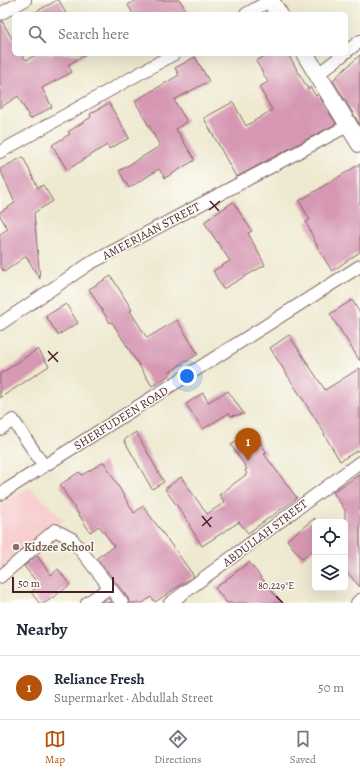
<!DOCTYPE html>
<html lang="en">
<head>
<meta charset="utf-8">
<style>
	body { margin:0; font-family:Alegreya,serif; background:#f6f6f7; color:#1f2937 }
	.controls { position:absolute; right:12px; bottom:12px; display:grid; overflow:hidden; border-radius:6px; box-shadow:0 4px 16px #0002 }
	.controls button { width:36px; height:36px; display:grid; place-items:center; padding:0; border:0; border-bottom:1px solid #e0e1e3; background:#fff; color:#1f2937; font:20px sans-serif }
	.scale { position:absolute; left:12px; bottom:10px; width:102px; box-sizing:border-box; padding-left:4px; border:2px solid #4a1f2b; border-top:0; font-size:11px; line-height:14px; white-space:nowrap; color:#4a1f2b; -webkit-text-stroke:3px #fdfcf7; paint-order:stroke }
	.you { position:absolute; left:187px; top:376px; width:14px; height:14px; margin:-10px; border:3px solid #fff; border-radius:50%; background:#1a73e8; box-shadow:0 0 0 6px #1a73e833 }
	.badge { display:grid; place-items:center; width:26px; height:26px; border-radius:50%; background:#b45309; color:#fff; font-size:13px; font-weight:700 }
	.pin { position:absolute; translate:-50% -33px; filter:drop-shadow(0 1px 2px #0008) }
	.pin::after { content:''; position:absolute; top:21px; width:14px; height:12px; background:inherit; clip-path:polygon(0 0,100% 0,50% 100%) }
	.list { margin:0; padding:0; list-style:none }
	h2 { display:flex; justify-content:space-between; align-items:center; height:52px; margin:0; padding:0 16px; font-size:17px }
	h2 small { font-size:13px; font-weight:400; color:#747a83 }
	.list li { display:grid; grid-template-columns:26px 1fr auto; gap:12px; align-items:center; box-sizing:border-box; height:64px; padding:0 16px; border-top:1px solid #e0e1e3 }
	.list b { display:block; font-size:15px; white-space:nowrap }
	.list p { margin:0; font-size:13px; white-space:nowrap; color:#747a83 }
	.list em { font-size:13px; font-style:normal; color:#747a83 }
	.icon { flex:none; width:22px; height:22px; fill:none; stroke:currentColor; stroke-width:2; stroke-linecap:round; stroke-linejoin:round }
	.map { position:relative; flex:none; width:360px; height:603px; overflow:hidden }
	.search { position:absolute; background:#fff; box-shadow:0 4px 16px #0002; left:12px; right:12px; top:12px; height:44px; display:flex; align-items:center; gap:10px; box-sizing:border-box; padding:0 14px; border-radius:6px; color:#747a83; font-size:15px }
	.sheet { height:116px; background:#fff }
	nav { display:flex; justify-content:space-around; align-items:center; box-sizing:border-box; height:56px; border-top:1px solid #e0e1e3; background:#fff; font-size:11px; color:#747a83 }
	nav a { display:grid; justify-items:center; gap:2px }
	nav .on { color:#b45309 }
	.map>svg:first-child { display:block }
	.built { fill:#f7cfd0 }
	.building { fill:#d697b3 }
	.lines { fill:none; stroke-linecap:round; stroke-linejoin:round }
	.street-casing { stroke:#836665; stroke-width:14 }
	.secondary-casing { stroke:#836665; stroke-width:19 }
	.street { stroke:#fff; stroke-width:12 }
	.secondary { stroke:#fff; stroke-width:17 }
	.ticks { fill:none; stroke:#4a1f2b; stroke-width:1.5 }
	.education-dot { fill:#8d6e63; stroke:#fdfcf7; stroke-width:1.5 }
	.labels { text-anchor:middle; stroke-width:3; stroke-linejoin:round; paint-order:stroke }
	.street-label { font-size:12px; fill:#4a1f2b; stroke:#fdfcf7 }
	.education-label { font-size:12px; font-weight:bold; fill:#785e54; stroke:#fdfcf7; text-anchor:start }
	.ticks-label { font-size:10px; text-anchor:middle; fill:#4a1f2b; stroke:#fdfcf7; stroke-width:3; stroke-linejoin:round; paint-order:stroke }
</style>
</head>
<body>
<div class="map">
<svg width="360" height="603" viewBox="0 0 360 603">
	<rect width="100%" height="100%" fill="#fdfcf7"/>
	<filter id="ink" filterUnits="userSpaceOnUse"><feTurbulence type="fractalNoise" baseFrequency=".025" numOctaves="2"/><feDisplacementMap in="SourceGraphic" scale="8" xChannelSelector="R" yChannelSelector="G"/><feConvolveMatrix kernelMatrix="1 2 1 2 8 2 1 2 1" color-interpolation-filters="sRGB"/></filter>
	<filter id="wash" filterUnits="userSpaceOnUse"><feTurbulence type="fractalNoise" baseFrequency=".012" numOctaves="4" result="noise"/><feDisplacementMap in="SourceGraphic" scale="16" xChannelSelector="R" yChannelSelector="G"/><feGaussianBlur stdDeviation="0.9" result="paint"/><feColorMatrix in="noise" values="0 0 0 0 0 0 0 0 0 0 0 0 0 0 0 0 0 1.4 0 .05"/><feComposite in="paint" operator="in"/></filter>
	<g filter="url(#wash)">
		<rect width="100%" height="100%" fill="#eee9d0"/>
		<!-- built -->
		<path class="built" d="M29,487L64,520L0,573V505Z"/>
		<g id="blocks">
			<!-- building -->
			<path class="building" d="M57,0H59L66,14H32Z
				M137,0H180L188,14H133L128,5Z
				M0,21H2L14,42V54H21L25,59H26L27,60L37,54H86L68,65L72,72L42,88L52,107L30,119L18,96L0,108Z
				M268,54H288L308,89L310,87L316,96L318,94L336,124L236,177L204,118L233,102L246,126L272,110L259,87L268,82L256,61Z
				M360,55V125L333,80Z
				M195,57L209,81L174,100L187,122L176,129L195,160L165,178L159,169L129,188L119,171L160,146L135,101L179,75L175,68Z
				M109,103L129,138L109,149L107,145L67,170L52,145L70,134L68,132L91,117L90,114Z
				M23,157L38,188L43,185L53,201L34,213L40,279L26,256L4,272L0,266V234L8,229L0,216V212L15,203L0,169Z
				M360,164V252L332,271L319,250L306,222L310,220L299,201Z
				M233,202L252,231L248,233L265,265L223,289L213,271L230,261L204,222Z
				M111,276L132,310L130,311L147,338L177,320L198,354L168,373L170,375L152,386L112,322L110,323L89,289Z
				M352,300L360,313V361L330,314Z
				M66,304L78,323L58,335L46,316Z
				M289,335L325,390L360,368V449L340,461L324,434H325L270,348Z
				M38,349L49,366L0,398V374Z
				M228,391L244,414L231,416L229,413L203,429L186,404L203,393L208,402Z
				M252,431L267,453L264,454L297,498L248,533L239,522L202,546L189,525L190,524L165,489L181,477L207,514L225,502L219,495L247,474L245,470L247,469L231,445Z
				M136,432L164,482L152,489L124,440Z
				M104,462L134,513L143,506L194,576L155,602L151,597L143,603H129L128,598L97,558L114,546L99,526L90,532L60,485L79,472L82,475Z
				M360,474V587L345,570V510L333,492Z
				M315,518V549L302,559L287,540Z
				M37,556L51,575L58,569L70,585L45,603H39L31,592L39,585L24,566Z
				M249,562L281,603H227L215,588Z
				M108,598L112,603H100Z"/>
		</g>
	</g>
	<g filter="url(#ink)">
		<use href="#blocks" fill-opacity="0" stroke="#836665" stroke-width="1"/>
		<g class="lines">
			<defs>
				<path id="street" d="M0,14L25,0
					M246,14L271,0
					M346,52L360,41
					M318,74L344,54
					M0,152L174,54
					M0,324L89,264L349,125
					M0,429L13,420L44,466L360,266
					M0,494L44,466
					M0,577L55,530L72,539L122,603
					M87,603L109,588
					M170,603L360,462
					M357,603L360,600"/>
				<path id="secondary" d="M270,0L279,14
					M305,54L360,144"/>
			</defs>
			<!-- street casing -->
			<use href="#street" class="street-casing"/>
			<!-- secondary casing -->
			<use href="#secondary" class="secondary-casing"/>
			<!-- street -->
			<use href="#street" class="street"/>
			<!-- secondary -->
			<use href="#secondary" class="secondary"/>
		</g>
	</g>
	<!-- ticks -->
	<path class="ticks" d="M210,201L219,211M209,210L220,201M48,351L58,362M48,361L58,352M202,516L211,527M202,526L212,517M276,596L283,603"/>
	<!-- markers -->
	<circle class="education-dot" cx="16" cy="547" r="4"/>
	<g class="labels">
		<!-- street labels -->
		<g class="street-label">
			<text transform="translate(151 231) rotate(-28)" y="4">AMEERJAAN STREET</text>
			<text transform="translate(121 418) rotate(-32)" y="4">SHERFUDEEN ROAD</text>
			<text transform="translate(265 533) rotate(-37)" y="4">ABDULLAH STREET</text>
		</g>
		<!-- education labels -->
		<g class="education-label">
			<text x="24" y="551">Kidzee School</text>
		</g>
	</g>
	<g class="ticks-label">
		<text x="276" y="589">80.229°E</text>
	</g>
</svg>
<div class="controls">
<button><svg class="icon" aria-label="locate" viewBox="0 0 24 24"><circle cx="12" cy="12" r="6"/><path d="M12 2v4M12 18v4M2 12h4M18 12h4"/></svg></button>
<button><svg class="icon" aria-label="layers" viewBox="0 0 24 24"><path d="M12 4l9 5-9 5-9-5zM3 14l9 5 9-5"/></svg></button>
</div>
<div class="scale">50 m</div>
<div class="you"></div>
<div class="pin badge" style="left:248px;top:461px">1</div>
<div class="search"><svg class="icon" aria-label="search" viewBox="0 0 24 24"><circle cx="10" cy="10" r="6"/><path d="M15 15l6 6"/></svg>Search here</div>
</div>
<section class="sheet">
<h2>Nearby<small></small></h2>
<ul class="list">
<li><span class="badge">1</span><div><b>Reliance Fresh</b><p>Supermarket · Abdullah Street</p></div><em>50 m</em></li>
</ul>
</section>
<nav>
<a class="on"><svg class="icon" aria-label="map" viewBox="0 0 24 24"><path d="M3 6l6-2 6 2 6-2v14l-6 2-6-2-6 2zM9 4v14M15 6v14"/></svg>Map</a>
<a><svg class="icon" aria-label="directions" viewBox="0 0 24 24"><path d="M12 3l9 9-9 9-9-9zM9 14v-3h6M13 9l2 2-2 2"/></svg>Directions</a>
<a><svg class="icon" aria-label="saved" viewBox="0 0 24 24"><path d="M7 4h10v16l-5-4-5 4z"/></svg>Saved</a>
</nav>
</body>
</html>
